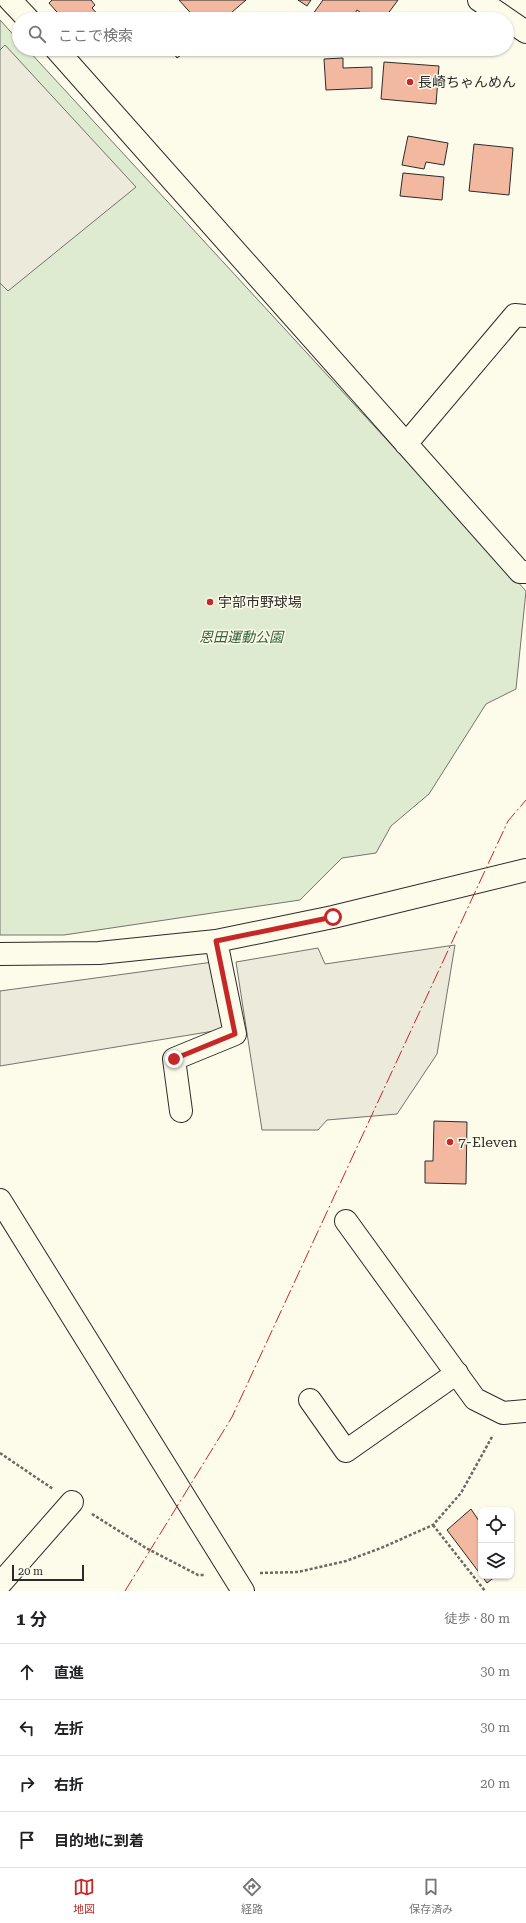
<!DOCTYPE html>
<html lang="ja">
<head>
<meta charset="utf-8">
<style>
	body { margin:0; font-family:"Roboto Serif","Noto Sans JP",serif; background:#f2f2f2; color:#202124 }
	.controls { position:absolute; right:12px; bottom:12px; display:grid; overflow:hidden; border-radius:8px; box-shadow:0 1px 3px #0004 }
	.controls button { width:36px; height:36px; display:grid; place-items:center; padding:0; border:0; border-bottom:1px solid #e0e0e0; background:#fff; color:#202124; font:20px sans-serif }
	.scale { position:absolute; left:12px; bottom:10px; width:72px; box-sizing:border-box; padding-left:4px; border:2px solid #2b2b2b; border-top:0; font-size:11px; line-height:14px; white-space:nowrap; color:#2b2b2b; -webkit-text-stroke:3px #fdfbea; paint-order:stroke }
	.stop { position:absolute; width:12px; height:12px; margin:-9px; border:3px solid #c62828; border-radius:50%; background:#fff }
	.stop.end { background:#c62828; border-color:#fff; box-shadow:0 1px 4px #0008 }
	.list { margin:0; padding:0; list-style:none }
	h2 { display:flex; justify-content:space-between; align-items:center; height:52px; margin:0; padding:0 16px; font-size:17px }
	h2 small { font-size:13px; font-weight:400; color:#757577 }
	.list li { display:grid; grid-template-columns:26px 1fr auto; gap:12px; align-items:center; box-sizing:border-box; height:56px; padding:0 16px; border-top:1px solid #e0e0e0 }
	.list b { display:block; font-size:15px; white-space:nowrap }
	.list em { font-size:13px; font-style:normal; color:#757577 }
	.icon { flex:none; width:22px; height:22px; fill:none; stroke:currentColor; stroke-width:2; stroke-linecap:round; stroke-linejoin:round }
	.map { position:relative; flex:none; width:526px; height:1591px; overflow:hidden }
	.search { position:absolute; background:#fff; box-shadow:0 1px 3px #0004; left:12px; right:12px; top:12px; height:44px; display:flex; align-items:center; gap:10px; box-sizing:border-box; padding:0 14px; border-radius:22px; color:#757577; font-size:15px }
	.sheet { height:276px; background:#fff }
	nav { display:flex; justify-content:space-around; align-items:center; box-sizing:border-box; height:56px; border-top:1px solid #e0e0e0; background:#fff; font-size:11px; color:#757577 }
	nav a { display:grid; justify-items:center; gap:2px }
	nav .on { color:#c62828 }
	.map>svg:first-child { display:block }
	.green { fill:#deebd1; stroke:#74746e }
	.parking { fill:#eceadb; stroke:#74746e }
	.building { fill:#f2b8a0; stroke:#2b2b2b }
	.lines { fill:none; stroke-linecap:round; stroke-linejoin:round }
	.minor-casing { stroke:#2b2b2b; stroke-width:24 }
	.highway-casing { stroke:#2b2b2b; stroke-width:24 }
	.path { stroke:#6a6964; stroke-width:2.5; stroke-dasharray:3 2; stroke-linecap:butt }
	.minor { stroke:#fdfbea; stroke-width:22 }
	.highway { stroke:#fdfbea; stroke-width:22 }
	.power { stroke:#c62828; stroke-width:1; stroke-dasharray:14 3 2 3; stroke-linecap:butt }
	.route { stroke:#c62828; stroke-width:5 }
	.poi-dot { fill:#c62828; stroke:#fdfbea; stroke-width:1.5 }
	.labels { text-anchor:middle; stroke-width:3; stroke-linejoin:round; paint-order:stroke }
	.poi-label { font-size:14px; fill:#2b2b2b; stroke:#fdfbea; text-anchor:start }
	.park-label { font-size:14px; font-style:italic; fill:#34623c; stroke:#fdfbea }
</style>
</head>
<body>
<div class="map">
<svg width="526" height="1591" viewBox="0 0 526 1591">
	<rect width="100%" height="100%" fill="#fdfbea"/>
	<!-- green -->
	<path class="green" d="M0,20L19,41V49H27L526,591L516,689L486,704L429,794L391,826L376,853L342,858L300,900L64,935H0Z"/>
	<!-- parking -->
	<path class="parking" d="M5,45L136,187L8,291L0,283V50Z
		M455,945L437,1054L397,1114L327,1120L318,1130H262L236,962L318,948L325,964Z
		M213,962L226,1029L0,1066V991Z"/>
	<!-- building -->
	<path class="building" d="M52,0H91L95,5L92,8L100,17L97,19H63L49,3Z
		M179,0H246L224,19H196Z
		M298,0H311L307,6Z
		M323,0H398L384,19H370L357,10L351,19H312L310,18Z
		M172,49H189L177,58L171,50Z
		M343,58V68L372,67V88L326,90L324,59Z
		M384,62L439,66L436,104L381,99Z
		M408,136L448,143L444,165L426,162L424,169L402,165Z
		M474,144L513,148L509,195L469,191Z
		M403,173L444,177L442,200L400,196Z
		M434,1121L467,1122L466,1184L425,1183V1161H433Z
		M471,1509L481,1524V1575L447,1530Z
		M482,1576H496L487,1583Z"/>
	<g class="lines">
		<defs>
			<path id="minor" d="M10,0L28,19
				M56,49L520,572H526
				M406,444L515,315L526,316
				M0,954L99,953L216,941L333,917L526,870
				M181,1111L174,1059L235,1034L216,941
				M0,1200L243,1591
				M346,1221L475,1399L503,1413L526,1411
				M310,1400L346,1451L457,1373
				M0,1584L72,1502"/>
			<path id="highway" d="M479,0L526,32"/>
		</defs>
		<!-- minor casing -->
		<use href="#minor" class="minor-casing"/>
		<!-- highway casing -->
		<use href="#highway" class="highway-casing"/>
		<!-- path -->
		<path class="path" d="M0,1453L53,1489
			M92,1514L146,1548L198,1575H205
			M433,1525L485,1591
			M260,1573L298,1572L346,1561L381,1548L433,1525L461,1493L493,1435"/>
		<!-- minor -->
		<use href="#minor" class="minor"/>
		<!-- highway -->
		<use href="#highway" class="highway"/>
		<!-- power -->
		<path class="power" d="M125,1591L232,1417L508,821L526,800"/>
	</g>
	<g class="lines">
		<!-- route -->
		<path class="route" d="M174,1059L235,1034L216,941L333,917"/>
	</g>
	<!-- markers -->
	<g class="poi-dot">
		<circle cx="410" cy="82" r="4"/>
		<circle cx="210" cy="602" r="4"/>
		<circle cx="450" cy="1142" r="4"/>
	</g>
	<g class="labels">
		<!-- poi labels -->
		<g class="poi-label">
			<text x="418" y="87">長崎ちゃんめん</text>
			<text x="218" y="607">宇部市野球場</text>
			<text x="458" y="1147">7-Eleven</text>
		</g>
		<!-- park labels -->
		<g class="park-label">
			<text x="241" y="642">恩田運動公園</text>
		</g>
	</g>
</svg>
<div class="controls">
<button><svg class="icon" aria-label="locate" viewBox="0 0 24 24"><circle cx="12" cy="12" r="6"/><path d="M12 2v4M12 18v4M2 12h4M18 12h4"/></svg></button>
<button><svg class="icon" aria-label="layers" viewBox="0 0 24 24"><path d="M12 4l9 5-9 5-9-5zM3 14l9 5 9-5"/></svg></button>
</div>
<div class="scale">20 m</div>
<div class="stop" style="left:333px;top:917px"></div>
<div class="stop end" style="left:174px;top:1059px"></div>
<div class="search"><svg class="icon" aria-label="search" viewBox="0 0 24 24"><circle cx="10" cy="10" r="6"/><path d="M15 15l6 6"/></svg>ここで検索</div>
</div>
<section class="sheet">
<h2>1 分<small>徒歩 · 80 m</small></h2>
<ul class="list">
<li><svg class="icon" aria-label="ahead" viewBox="0 0 24 24"><path d="M12 20V5M6 11l6-6 6 6"/></svg><div><b>直進</b></div><em>30 m</em></li>
<li><svg class="icon" aria-label="left" viewBox="0 0 24 24"><path d="M17 20v-9H6M10 6l-5 5 5 5"/></svg><div><b>左折</b></div><em>30 m</em></li>
<li><svg class="icon" aria-label="right" viewBox="0 0 24 24"><path d="M7 20v-9h11M14 6l5 5-5 5"/></svg><div><b>右折</b></div><em>20 m</em></li>
<li><svg class="icon" aria-label="arrive" viewBox="0 0 24 24"><path d="M6 21V4h12l-3 4 3 4H6"/></svg><div><b>目的地に到着</b></div></li>
</ul>
</section>
<nav>
<a class="on"><svg class="icon" aria-label="map" viewBox="0 0 24 24"><path d="M3 6l6-2 6 2 6-2v14l-6 2-6-2-6 2zM9 4v14M15 6v14"/></svg>地図</a>
<a><svg class="icon" aria-label="directions" viewBox="0 0 24 24"><path d="M12 3l9 9-9 9-9-9zM9 14v-3h6M13 9l2 2-2 2"/></svg>経路</a>
<a><svg class="icon" aria-label="saved" viewBox="0 0 24 24"><path d="M7 4h10v16l-5-4-5 4z"/></svg>保存済み</a>
</nav>
</body>
</html>
